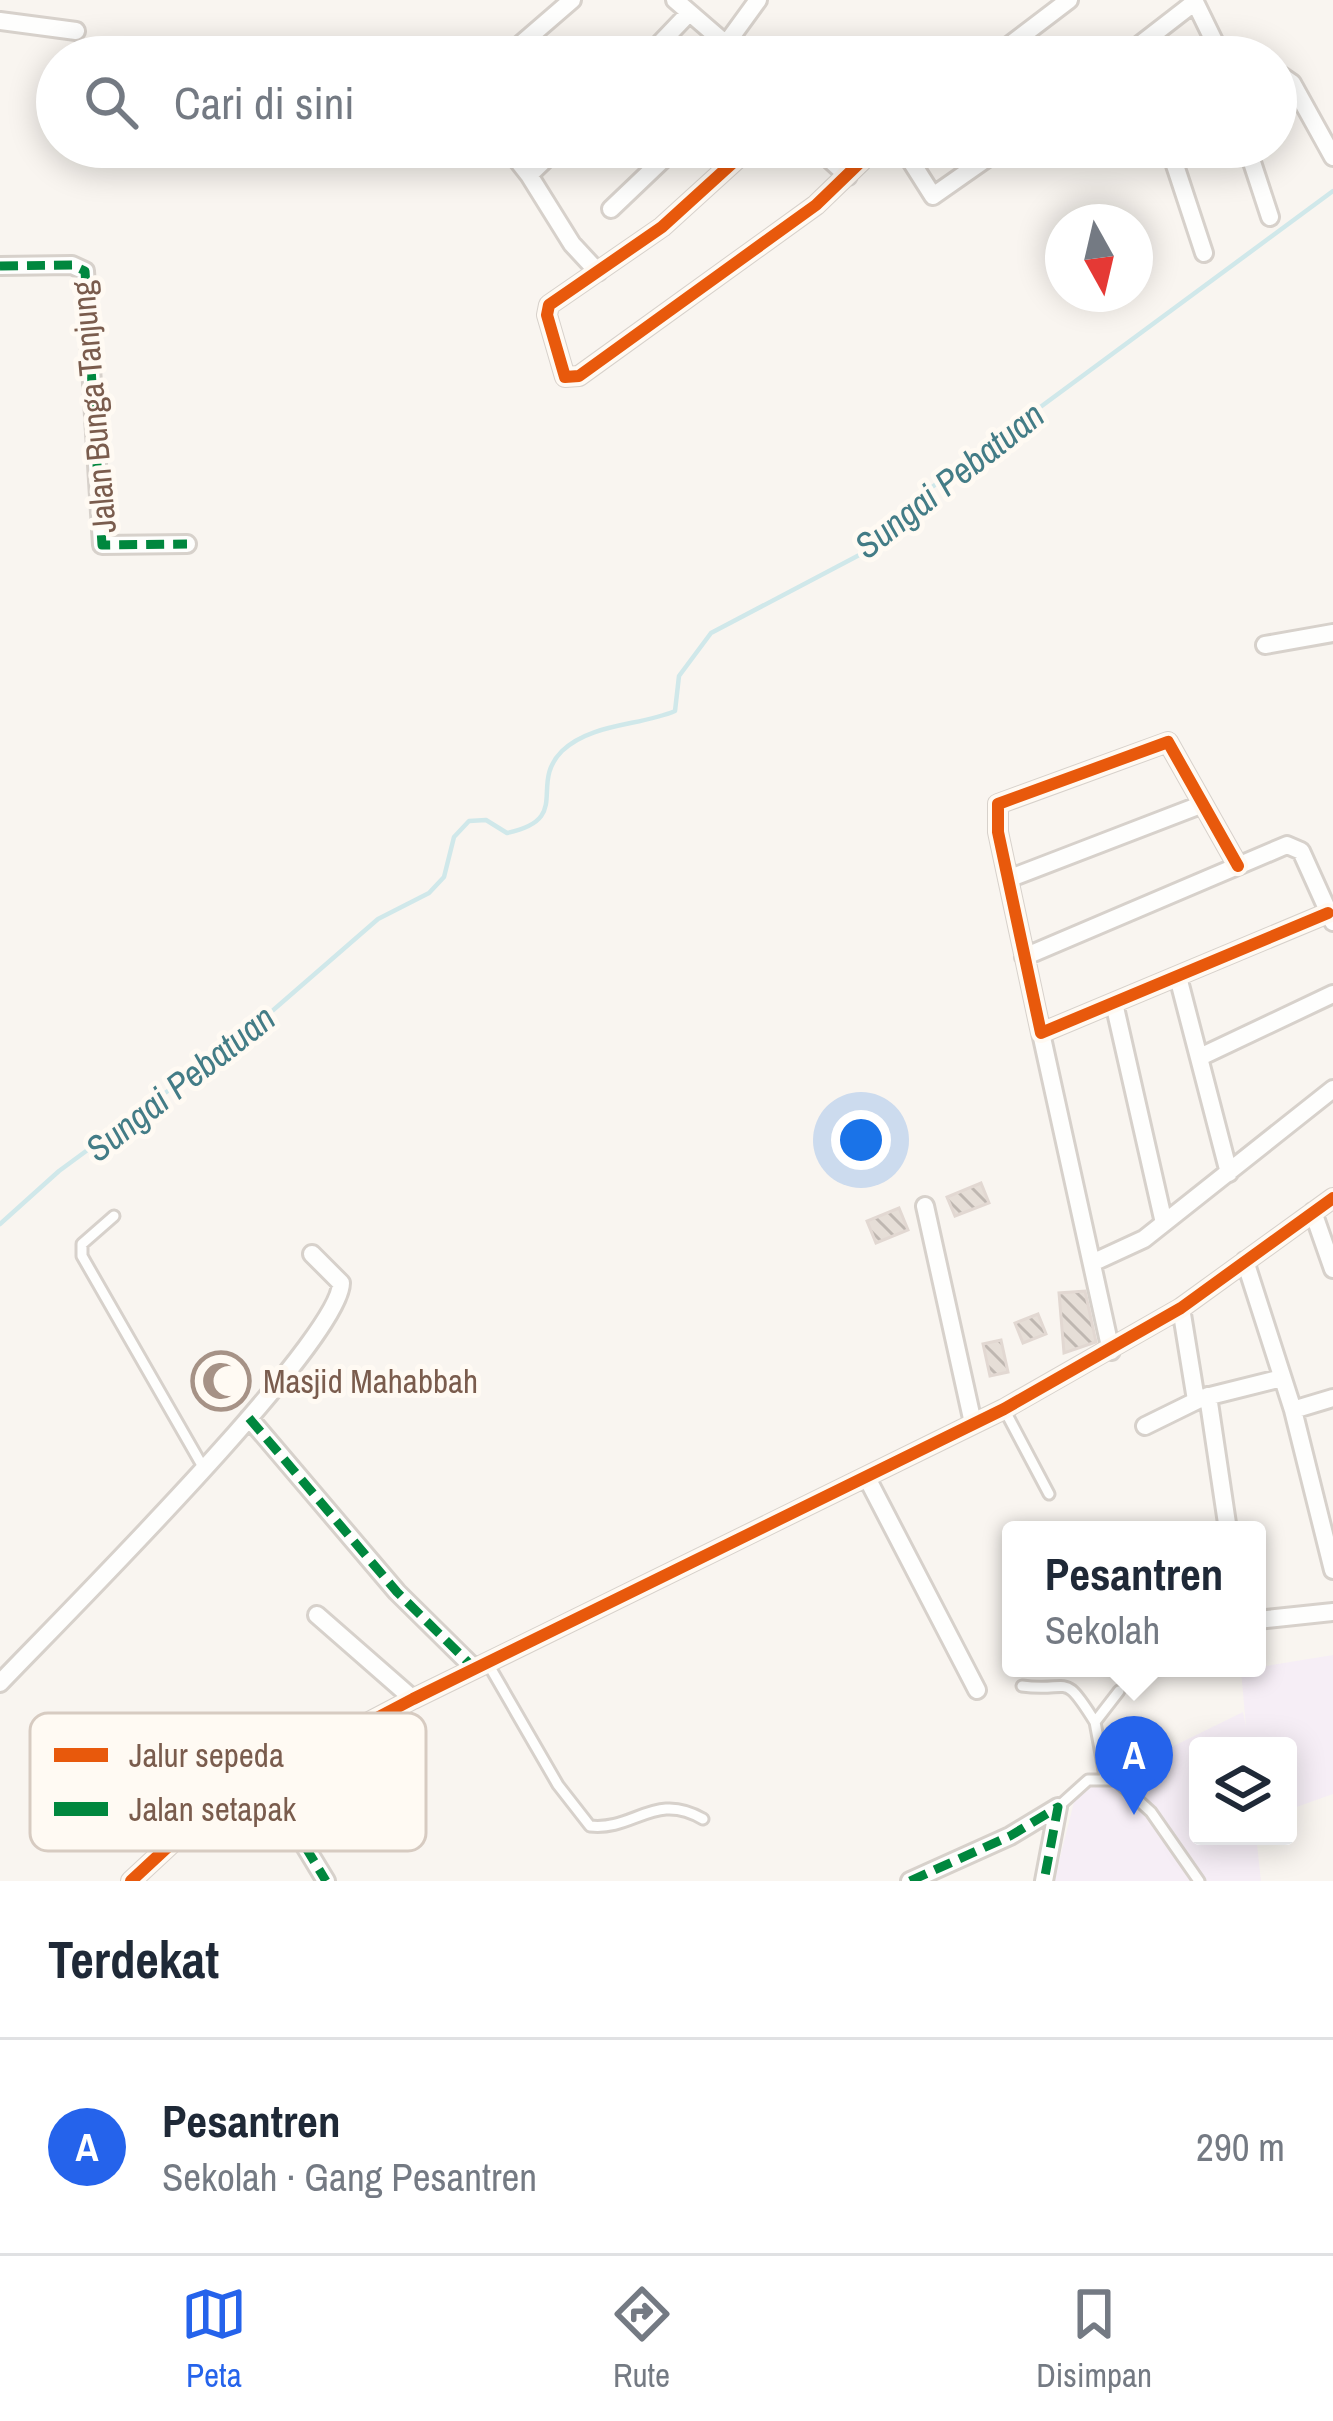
<!DOCTYPE html>
<html lang="id">
<head>
<meta charset="utf-8">
<style>
	body { margin:0; font-family:"Archivo Narrow",sans-serif; background:#f6f6f7; color:#1f2937 }
	.controls { position:absolute; right:36px; bottom:36px; display:grid; overflow:hidden; border-radius:12px; box-shadow:0 6px 30px #0003 }
	.controls button { width:108px; height:108px; display:grid; place-items:center; padding:0; border:0; border-bottom:3px solid #e0e1e3; background:#fff; color:#1f2937; font:60px sans-serif }
	.compass { position:absolute; left:1045px; top:204px; width:108px; height:108px; border-radius:50%; background:#fff; box-shadow:0 6px 30px #0003; rotate:172deg }
	.you { position:absolute; left:861px; top:1140px; width:42px; height:42px; margin:-30px; border:9px solid #fff; border-radius:50%; background:#1a73e8; box-shadow:0 0 0 18px #1a73e833 }
	.badge { display:grid; place-items:center; width:78px; height:78px; border-radius:50%; background:#2563eb; color:#fff; font-size:39px; font-weight:700 }
	.pin { position:absolute; translate:-50% -99px; filter:drop-shadow(0 3px 6px #0008) }
	.pin::after { content:''; position:absolute; top:63px; width:42px; height:36px; background:inherit; clip-path:polygon(0 0,100% 0,50% 100%) }
	.popup { position:absolute; left:1002px; top:1521px; width:264px; height:156px; box-sizing:border-box; display:grid; place-content:center; border-radius:12px; background:#fff; filter:drop-shadow(0 3px 9px #0005); font-size:39px; white-space:nowrap; color:#747a83 }
	.popup b { font-size:45px; color:#1f2937 }
	.popup::after { content:''; position:absolute; left:50%; top:100%; margin-left:-24px; border:24px solid transparent; border-top-color:#fff }
	.list { margin:0; padding:0; list-style:none }
	h2 { display:flex; justify-content:space-between; align-items:center; height:156px; margin:0; padding:0 48px; font-size:51px }
	h2 small { font-size:39px; font-weight:400; color:#747a83 }
	.list li { display:grid; grid-template-columns:78px 1fr auto; gap:36px; align-items:center; box-sizing:border-box; height:216px; padding:0 48px; border-top:3px solid #e0e1e3 }
	.list b { display:block; font-size:45px; white-space:nowrap }
	.list p { margin:0; font-size:39px; white-space:nowrap; color:#747a83 }
	.list em { font-size:39px; font-style:normal; color:#747a83 }
	.icon { flex:none; width:66px; height:66px; fill:none; stroke:currentColor; stroke-width:2; stroke-linecap:round; stroke-linejoin:round }
	.map { position:relative; flex:none; width:1333px; height:1881px; overflow:hidden }
	.search { position:absolute; background:#fff; box-shadow:0 6px 30px #0003; left:36px; right:36px; top:36px; height:132px; display:flex; align-items:center; gap:30px; box-sizing:border-box; padding:0 42px; border-radius:66px; color:#747a83; font-size:45px }
	.sheet { height:372px; background:#fff }
	nav { display:flex; justify-content:space-around; align-items:center; box-sizing:border-box; height:168px; border-top:3px solid #e0e1e3; background:#fff; font-size:33px; color:#747a83 }
	nav a { display:grid; justify-items:center; gap:6px }
	nav .on { color:#2563eb }
	.map>svg:first-child { display:block }
	.education { fill:#f6eef6 }
	.lines { fill:none; stroke-linecap:round; stroke-linejoin:round }
	.stream { stroke:#d0e8ea; stroke-width:4.5 }
	.building { fill:url(#building-back-hatch); stroke:#e2d8d2; stroke-width:3 }
	.lane-casing { stroke:#d7d1cb; stroke-width:15 }
	.street-casing { stroke:#d7d1cb; stroke-width:22 }
	.lane { stroke:#fefefd; stroke-width:9 }
	.street { stroke:#fefefd; stroke-width:16 }
	.quiet { stroke:#00873e; stroke-width:9; stroke-dasharray:18 9; stroke-linecap:butt }
	.cycleway-casing { stroke:#fffaf3; stroke-width:20 }
	.cycleway { stroke:#e8590c; stroke-width:12 }
	.labels { text-anchor:middle; stroke-width:10; stroke-linejoin:round; paint-order:stroke }
	.street-label { font-size:33px; fill:#7a5c4d; stroke:#fffaf3 }
	.poi-label { font-size:33px; fill:#7a5c4d; stroke:#fffaf3; text-anchor:start }
	.water-label { font-size:36px; font-style:italic; fill:#437c86; stroke:#fffaf3 }
	.key { fill:#fffaf3; stroke:#d7cbc1; stroke-width:3 }
	.key-label { font-size:33px; fill:#7a5c4d }
</style>
</head>
<body>
<div class="map">
<svg width="1333" height="1881" viewBox="0 0 1333 1881">
	<defs>
		<pattern id="building-back-hatch" width="6" height="6" patternUnits="userSpaceOnUse" patternTransform="scale(3)"><rect width="6" height="6" fill="#e6ded7"/><path d="M-1 5l2 2M0 0l6 6M5-1l2 2" fill="none" stroke="#bfb7b1"/></pattern>
	</defs>
	<rect width="100%" height="100%" fill="#f9f5f0"/>
	<!-- education -->
	<path class="education" d="M1333,1655V1794L1288,1810V1746H1198V1836H1256L1261,1881H1054L1076,1794L1243,1712L1246,1727L1241,1670Z"/>
	<g class="lines">
		<!-- stream -->
		<path class="stream" d="M0,1224L59,1171L248,1032L378,919L429,893L444,877L454,837L469,821L486,820L507,833C573,819 528,785 562,751C591,723 640,726 675,711L679,676L711,633L865,552L924,493L1333,191"/>
	</g>
	<!-- building -->
	<path class="building" d="M981,1183L989,1203L955,1216L947,1197Z
		M899,1208L908,1230L876,1243L867,1221Z
		M1085,1291L1096,1342L1064,1353L1059,1293Z
		M1038,1314L1046,1334L1023,1343L1015,1323Z
		M1001,1340L1008,1372L990,1376L983,1344Z
		M208,1355L246,1368L236,1404L196,1394Z"/>
	<g class="lines">
		<defs>
			<path id="lane" d="M114,1216L82,1244V1256L203,1467
				M1004,1409L1049,1494
				M487,1662L558,1785L590,1826C634,1831 655,1791 703,1819
				M1022,1686C1071,1693 1062,1669 1095,1722
				M1105,1776L1095,1722L1119,1691
				M1058,1807L1088,1780H1116L1151,1812L1199,1881"/>
			<path id="street" d="M675,0L726,44L758,0
				M1194,0L1215,43L1240,57
				M0,21L76,31
				M531,37L547,57
				M506,57L572,0
				M647,57L689,13
				M994,57L1069,0
				M1124,57L1195,2
				M1276,72L1292,83L1333,157
				M507,147L529,175
				M558,147L529,175L572,244L598,272
				M750,147L662,227L549,305L547,315L565,377L579,376L816,205L876,147
				M816,147L848,176
				M902,147L933,196L1003,147
				M1169,147L1204,253
				M1247,147L1270,217
				M611,209L676,147
				M0,266L72,265L85,271L102,545L187,544
				M1265,645L1333,633
				M1238,866L1168,742L998,804V832L1041,1033L1328,913
				M1008,879L1203,804
				M1024,957L1287,845L1301,851L1333,922
				M1178,977L1229,1173
				M1114,1003L1164,1223
				M1041,1033L1111,1351
				M1200,1057L1333,994
				M925,1206L973,1423
				M1313,1212L1333,1269
				M1245,1261L1293,1410L1333,1570
				M1092,1263L1144,1239L1333,1089
				M1181,1308L1196,1400
				M1208,1396L1228,1530
				M1293,1410L1333,1398
				M249,1418L397,1592L474,1668
				M1145,1426L1202,1398L1282,1378
				M867,1478L977,1690
				M317,1615L413,1699
				M1257,1620L1333,1612
				M0,1683C56,1624 341,1341 341,1283L312,1254
				M263,1777L326,1881
				M131,1881L215,1803L413,1699L1004,1409L1181,1308L1333,1198
				M910,1881L1010,1836L1058,1807L1044,1881"/>
		</defs>
		<!-- lane casing -->
		<use href="#lane" class="lane-casing"/>
		<!-- street casing -->
		<use href="#street" class="street-casing"/>
		<!-- lane -->
		<use href="#lane" class="lane"/>
		<!-- street -->
		<use href="#street" class="street"/>
		<!-- quiet -->
		<path class="quiet" d="M0,266L72,265L85,271L102,545L187,544
			M249,1418L397,1592L474,1668
			M263,1777L326,1881
			M910,1881L1010,1836L1058,1807L1044,1881"/>
		<defs>
			<path id="cycleway" d="M750,147L662,227L549,305L547,315L565,377L579,376L816,205L876,147
				M1238,866L1168,742L998,804V832L1041,1033L1328,913
				M131,1881L215,1803L413,1699L1004,1409L1181,1308L1333,1198"/>
		</defs>
		<!-- cycleway casing -->
		<use href="#cycleway" class="cycleway-casing"/>
		<!-- cycleway -->
		<use href="#cycleway" class="cycleway"/>
	</g>
	<!-- icons -->
	<defs>
		<symbol id="mosque-ring" viewBox="-11 -11 22 22"><circle r="9.5" fill="#fffaf3" stroke="#a69286" stroke-width="1.5"/><path d="M3.5-4.9A6 6 0 1 0 3.5 4.9A5 5 0 1 1 3.5-4.9Z" fill="#a69286"/></symbol>
	</defs>
	<g fill-rule="evenodd">
		<use href="#mosque-ring" x="188" y="1348" width="66" height="66"/>
	</g>
	<g class="labels">
		<!-- street labels -->
		<g class="street-label">
			<text transform="translate(93 407) rotate(-95)" y="12">Jalan Bunga Tanjung</text>
		</g>
		<!-- poi labels -->
		<g class="poi-label">
			<text x="263" y="1393">Masjid Mahabbah</text>
		</g>
		<!-- water labels -->
		<g class="water-label">
			<text transform="translate(949 480) rotate(-38)" y="13">Sungai Pebatuan</text>
			<text transform="translate(180 1083) rotate(-38)" y="13">Sungai Pebatuan</text>
		</g>
	</g>
	<!-- legend -->
	<rect x="30" y="1713" width="396" height="138" rx="18" class="key"/>
	<rect x="54" y="1748" width="54" height="14" fill="#e8590c"/>
	<rect x="54" y="1802" width="54" height="14" fill="#00873e"/>
	<g class="key-label">
		<text x="129" y="1767">Jalur sepeda</text>
		<text x="129" y="1821">Jalan setapak</text>
	</g>
</svg>
<div class="controls">
<button><svg class="icon" aria-label="layers" viewBox="0 0 24 24"><path d="M12 4l9 5-9 5-9-5zM3 14l9 5 9-5"/></svg></button>
</div>
<svg class="compass" viewBox="-18 -18 36 36"><path d="M0-13l5 13h-10z" fill="#e53935"/><path d="M0 13l5-13h-10z" fill="#747a83"/></svg>
<div class="you"></div>
<div class="pin badge" style="left:1134px;top:1815px">A</div>
<div class="popup"><b>Pesantren</b>Sekolah</div>
<div class="search"><svg class="icon" aria-label="search" viewBox="0 0 24 24"><circle cx="10" cy="10" r="6"/><path d="M15 15l6 6"/></svg>Cari di sini</div>
</div>
<section class="sheet">
<h2>Terdekat<small></small></h2>
<ul class="list">
<li><span class="badge">A</span><div><b>Pesantren</b><p>Sekolah · Gang Pesantren</p></div><em>290 m</em></li>
</ul>
</section>
<nav>
<a class="on"><svg class="icon" aria-label="map" viewBox="0 0 24 24"><path d="M3 6l6-2 6 2 6-2v14l-6 2-6-2-6 2zM9 4v14M15 6v14"/></svg>Peta</a>
<a><svg class="icon" aria-label="directions" viewBox="0 0 24 24"><path d="M12 3l9 9-9 9-9-9zM9 14v-3h6M13 9l2 2-2 2"/></svg>Rute</a>
<a><svg class="icon" aria-label="saved" viewBox="0 0 24 24"><path d="M7 4h10v16l-5-4-5 4z"/></svg>Disimpan</a>
</nav>
</body>
</html>
